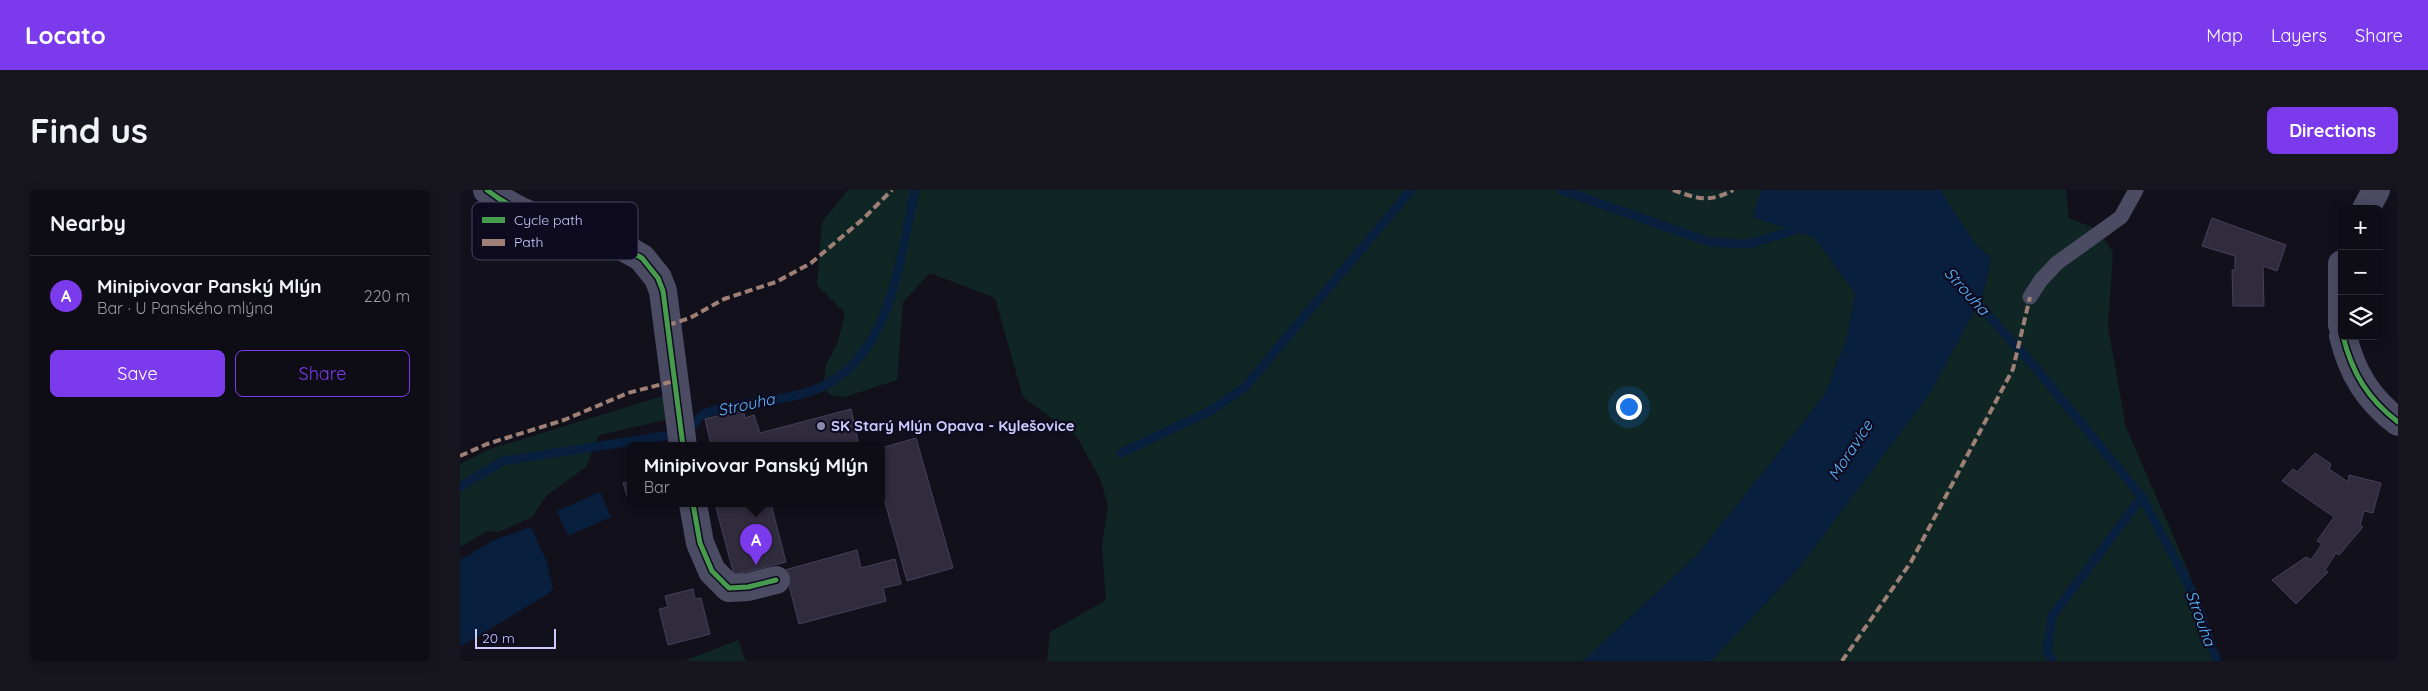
<!DOCTYPE html>
<html lang="en">
<head>
<meta charset="utf-8">
<style>
	body { margin:0; font-family:Quicksand,sans-serif; background:#17151d; color:#f1f3f6 }
	.controls { position:absolute; right:15px; top:15px; display:grid; overflow:hidden; border-radius:8px; box-shadow:0 2px 12px #0003 }
	.controls button { width:45px; height:45px; display:grid; place-items:center; padding:0; border:0; border-bottom:1px solid #2e2c34; background:#0e0c14; color:#f1f3f6; font:25px sans-serif }
	.scale { position:absolute; left:15px; bottom:12px; width:81px; box-sizing:border-box; padding-left:5px; border:2px solid #cdcaff; border-top:0; font-size:14px; line-height:18px; white-space:nowrap; color:#cdcaff; -webkit-text-stroke:4px #0e0b20; paint-order:stroke }
	.you { position:absolute; left:1168px; top:216px; width:18px; height:18px; margin:-12px; border:4px solid #fff; border-radius:50%; background:#1a73e8; box-shadow:0 0 0 8px #1a73e833 }
	.badge { display:grid; place-items:center; width:32px; height:32px; border-radius:50%; background:#7c3aed; color:#fff; font-size:16px; font-weight:700 }
	.pin { position:absolute; translate:-50% -41px; filter:drop-shadow(0 1px 2px #0008) }
	.pin::after { content:''; position:absolute; top:26px; width:18px; height:15px; background:inherit; clip-path:polygon(0 0,100% 0,50% 100%) }
	.popup { position:absolute; left:167px; top:252px; width:258px; height:65px; box-sizing:border-box; display:grid; place-content:center; border-radius:8px; background:#0e0c14; filter:drop-shadow(0 1px 4px #0005); font-size:16px; white-space:nowrap; color:#9b9ba0 }
	.popup b { font-size:19px; color:#f1f3f6 }
	.popup::after { content:''; position:absolute; left:50%; top:100%; margin-left:-10px; border:10px solid transparent; border-top-color:#0e0c14 }
	.list { margin:0; padding:0; list-style:none }
	h2 { display:flex; justify-content:space-between; align-items:center; height:65px; margin:0; padding:0 20px; font-size:21px }
	h2 small { font-size:16px; font-weight:400; color:#9b9ba0 }
	.list li { display:grid; grid-template-columns:32px 1fr auto; gap:15px; align-items:center; box-sizing:border-box; height:80px; padding:0 20px; border-top:1px solid #2e2c34 }
	.list b { display:block; font-size:19px; white-space:nowrap }
	.list p { margin:0; font-size:16px; white-space:nowrap; color:#9b9ba0 }
	.list em { font-size:16px; font-style:normal; color:#9b9ba0 }
	.actions { display:flex; gap:10px; padding:15px 20px }
	.actions a { flex:1; padding:11px 0; border:1px solid #7c3aed; border-radius:8px; text-align:center; font-size:18px; color:#7c3aed }
	.actions .main { background:#7c3aed; color:#fff }
	.icon { flex:none; width:28px; height:28px; fill:none; stroke:currentColor; stroke-width:2; stroke-linecap:round; stroke-linejoin:round }
	.map { position:relative; flex:none; width:1938px; height:471px; overflow:hidden; border-radius:8px }
	header { display:flex; align-items:center; gap:30px; box-sizing:border-box; height:70px; padding:0 25px; background:#7c3aed; color:#fff }
	header strong { font-size:24px }
	nav { display:flex; gap:28px; margin-inline-start:auto; font-size:18px }
	.intro { display:flex; align-items:center; justify-content:space-between; box-sizing:border-box; height:120px; padding:0 30px }
	h1 { margin:0; font-size:35px }
	.button { padding:12px 22px; border-radius:8px; background:#7c3aed; color:#fff; font-size:18px; font-weight:700 }
	main { display:flex; gap:30px; padding:0 30px }
	aside { flex:1; background:#0e0c14; border-radius:8px; box-shadow:0 2px 12px #0003 }
	.map>svg:first-child { display:block }
	.green { fill:#0f2625 }
	.water { fill:#091f3e }
	.lines { fill:none; stroke-linecap:round; stroke-linejoin:round }
	.stream { stroke:#091f3e; stroke-width:9 }
	.building { fill:#302c3e; stroke:#44415a }
	.service { stroke:#4b4b64; stroke-width:15 }
	.minor { stroke:#4b4b64; stroke-width:28 }
	.quiet { stroke:#9e8076; stroke-width:4; stroke-dasharray:8 4; stroke-linecap:butt }
	.cycleway-casing { stroke:#0e0b20; stroke-width:8 }
	.cycleway { stroke:#469c4c; stroke-width:5 }
	.poi-dot { fill:#8c89af; stroke:#0e0b20; stroke-width:2 }
	.labels { text-anchor:middle; stroke-width:4.5; stroke-linejoin:round; paint-order:stroke }
	.poi-label { font-size:15px; font-weight:bold; fill:#cdcaff; stroke:#0e0b20; text-anchor:start }
	.water-label { font-size:16px; font-style:italic; fill:#58baff; stroke:#0e0b20 }
	.key { fill:#0e0b20; stroke:#474463; stroke-width:1 }
	.key-label { font-size:14px; fill:#cdcaff }
</style>
</head>
<body>
<header>
<strong>Locato</strong>
<nav><a>Map</a><a>Layers</a><a>Share</a></nav>
</header>
<div class="intro"><h1>Find us</h1><a class="button">Directions</a></div>
<main>
<aside>
<h2>Nearby<small></small></h2>
<ul class="list">
<li><span class="badge">A</span><div><b>Minipivovar Panský Mlýn</b><p>Bar · U Panského mlýna</p></div><em>220 m</em></li>
</ul>
<div class="actions"><a class="main">Save</a><a>Share</a></div>
</aside>
<div class="map">
<svg width="1938" height="471" viewBox="0 0 1938 471">
	<rect width="100%" height="100%" fill="#12101b"/>
	<!-- green -->
	<path class="green" d="M388,0H1302L1293,27L1354,47L1395,103L1387,148L1364,206L1236,366L1123,471H587L590,442L646,410L642,357L648,315L640,289L617,247L563,207L535,108L470,83L443,112L437,190L385,207L371,205L363,197L366,175L378,152L385,123L357,95L362,32Z
		M1480,0H1606L1609,28L1636,39L1653,62L1648,137L1666,237L1728,380L1761,471H1251L1338,379L1470,202L1523,105L1531,68L1514,52Z
		M206,205L209,229L139,245L126,277L87,305L72,327L39,342L27,341L0,357V274L30,259Z
		M278,450L286,471H224Z"/>
	<!-- water -->
	<path class="water" d="M1302,0H1480L1514,52L1531,68L1523,105L1470,203L1338,379L1251,471H1123L1236,366L1364,206L1387,148L1395,103L1354,47L1292,27Z
		M140,302L151,327L108,346L97,321Z
		M71,337L86,370L93,398L88,404L0,457V370L34,350Z"/>
	<g class="lines">
		<!-- stream -->
		<path class="stream" d="M1101,0L1250,52L1289,54L1345,37
			M1511,106L1575,177L1682,307L1734,405L1757,471
			M661,263L752,220L785,197L951,0
			M0,297L43,271L211,245C218,242 227,241 232,236C236,232 240,225 246,223C281,210 322,213 357,199C431,169 440,68 455,0
			M1592,471L1587,461L1592,426L1682,307"/>
	</g>
	<!-- building -->
	<path class="building" d="M1752,28L1826,55L1817,81L1803,76L1804,116H1773L1772,80H1775V66L1742,56Z
		M283,219L285,228L294,225L300,243L391,219L399,256H247L251,255L245,229Z
		M456,248L493,378L447,391L421,298V258Z
		M1855,263L1871,274L1869,279L1888,292L1889,285L1921,293L1913,323L1904,321L1900,335L1903,337L1879,365L1876,363L1865,380L1868,382L1836,414L1812,390L1846,367L1851,370L1862,354L1857,351L1874,327L1822,291L1833,279L1837,282Z
		M171,291V311L169,312L163,293Z
		M255,314H311L326,372L274,385Z
		M397,360L401,378L435,369L441,394L423,398L426,411L339,434L325,380Z
		M233,399L235,409L241,408L250,444L208,455L199,419L208,417L205,406Z"/>
	<g class="lines">
		<!-- service -->
		<path class="service" d="M1570,107L1581,90L1597,73L1661,27L1676,0"/>
		<!-- minor -->
		<path class="minor" d="M27,0C65,30 118,42 163,57L182,68L198,88L203,101L223,256
			M1906,19L1916,0
			M1882,74V135
			M1883,146C1892,183 1908,209 1938,232
			M233,314L240,353L252,381L269,398L288,397L316,390"/>
		<!-- quiet -->
		<path class="quiet" d="M1213,0C1238,9 1249,13 1273,0
			M208,135L230,128L264,109L316,92L351,73L403,29L432,0
			M0,266L27,254L104,230L168,203L214,191
			M1382,471L1451,372L1553,179L1570,107"/>
		<defs>
			<path id="cycleway" d="M27,0C65,30 118,42 163,57L182,68L198,88L203,101L223,256
				M1883,146C1892,183 1908,209 1938,232
				M233,314L240,353L252,381L269,398L288,397L316,390"/>
		</defs>
		<!-- cycleway casing -->
		<use href="#cycleway" class="cycleway-casing"/>
		<!-- cycleway -->
		<use href="#cycleway" class="cycleway"/>
	</g>
	<!-- markers -->
	<circle class="poi-dot" cx="361" cy="236" r="5"/>
	<g class="labels">
		<!-- poi labels -->
		<g class="poi-label">
			<text x="371" y="241">SK Starý Mlýn Opava - Kylešovice</text>
		</g>
		<!-- water labels -->
		<g class="water-label">
			<text transform="translate(1507 101) rotate(48)" y="6">Strouha</text>
			<text transform="translate(286 214) rotate(-12)" y="6">Strouha</text>
			<text transform="translate(1390 260) rotate(-57)" y="6">Moravice</text>
			<text transform="translate(1741 428) rotate(70)" y="6">Strouha</text>
		</g>
	</g>
	<!-- legend -->
	<rect x="12" y="12" width="166" height="58" rx="8" class="key"/>
	<rect x="22" y="27" width="23" height="6" fill="#469c4c"/>
	<rect x="22" y="49" width="23" height="7" fill="#9e8076"/>
	<g class="key-label">
		<text x="54" y="35">Cycle path</text>
		<text x="54" y="57">Path</text>
	</g>
</svg>
<div class="controls">
<button>+</button>
<button>−</button>
<button><svg class="icon" aria-label="layers" viewBox="0 0 24 24"><path d="M12 4l9 5-9 5-9-5zM3 14l9 5 9-5"/></svg></button>
</div>
<div class="scale">20 m</div>
<div class="you"></div>
<div class="pin badge" style="left:296px;top:375px">A</div>
<div class="popup"><b>Minipivovar Panský Mlýn</b>Bar</div>
</div>
</main>
</body>
</html>
